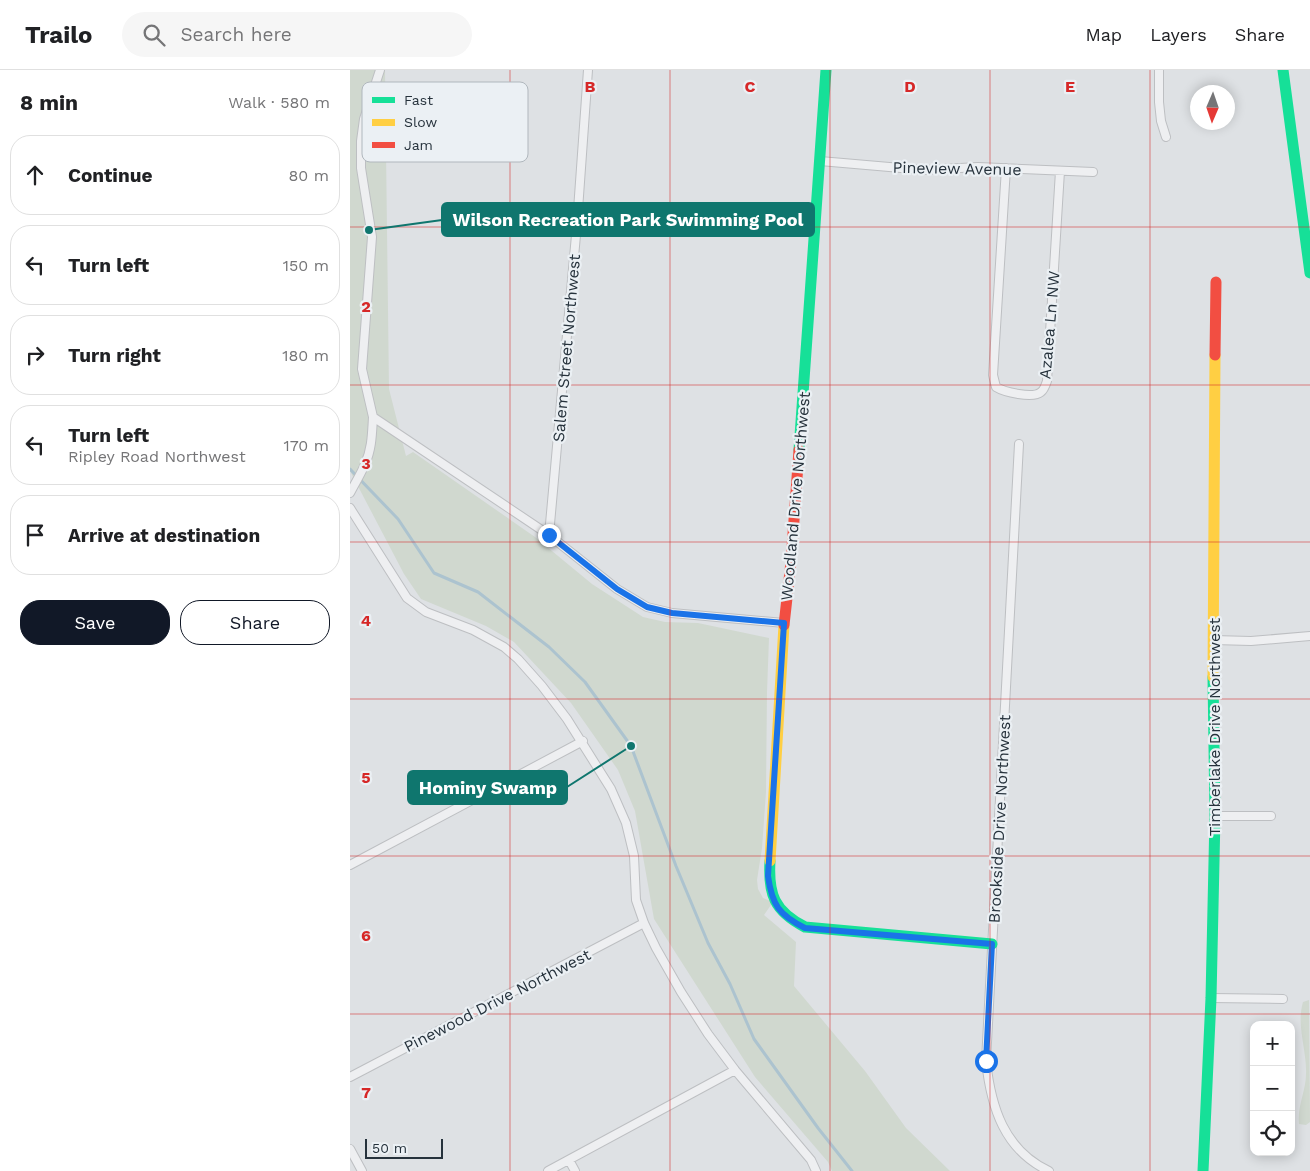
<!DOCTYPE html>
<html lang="en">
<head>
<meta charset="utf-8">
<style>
	body { margin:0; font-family:"Work Sans",sans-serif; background:#f6f6f6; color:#202124 }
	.controls { position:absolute; right:15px; bottom:15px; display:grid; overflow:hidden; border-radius:10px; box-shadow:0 2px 12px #0003 }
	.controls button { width:45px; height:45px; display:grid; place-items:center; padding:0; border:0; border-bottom:1px solid #e0e0e0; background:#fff; color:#202124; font:25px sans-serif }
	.compass { position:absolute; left:840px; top:15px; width:45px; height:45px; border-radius:50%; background:#fff; box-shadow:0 2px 12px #0003; rotate:182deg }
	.scale { position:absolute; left:15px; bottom:12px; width:78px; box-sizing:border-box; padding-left:5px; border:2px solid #26323c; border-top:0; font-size:14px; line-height:18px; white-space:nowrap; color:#26323c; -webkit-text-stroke:4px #ebf0f4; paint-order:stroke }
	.stop { position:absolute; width:15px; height:15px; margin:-11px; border:4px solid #1a73e8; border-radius:50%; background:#fff }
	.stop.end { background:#1a73e8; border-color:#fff; box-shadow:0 1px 5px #0008 }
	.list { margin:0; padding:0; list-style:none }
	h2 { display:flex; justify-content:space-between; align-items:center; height:65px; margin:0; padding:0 20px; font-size:21px }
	h2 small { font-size:16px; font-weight:400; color:#757577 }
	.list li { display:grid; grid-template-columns:32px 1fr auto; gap:15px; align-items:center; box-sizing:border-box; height:80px; margin:0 10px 10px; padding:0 10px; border:1px solid #e0e0e0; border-radius:20px }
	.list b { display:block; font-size:19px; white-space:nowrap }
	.list p { margin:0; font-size:16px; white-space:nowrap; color:#757577 }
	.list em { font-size:16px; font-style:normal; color:#757577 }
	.actions { display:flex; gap:10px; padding:15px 20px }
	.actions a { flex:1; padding:11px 0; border:1px solid #111827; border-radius:20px; text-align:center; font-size:18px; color:#111827 }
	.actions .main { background:#111827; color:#fff }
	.icon { flex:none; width:28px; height:28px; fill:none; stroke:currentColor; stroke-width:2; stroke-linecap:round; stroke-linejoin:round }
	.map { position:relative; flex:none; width:960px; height:1101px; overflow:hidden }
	header { display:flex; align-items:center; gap:30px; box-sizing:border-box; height:70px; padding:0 25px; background:#fff; border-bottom:1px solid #e0e0e0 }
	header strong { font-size:24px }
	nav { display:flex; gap:28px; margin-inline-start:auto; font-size:18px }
	.search { width:350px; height:45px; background:#f6f6f6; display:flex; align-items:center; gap:12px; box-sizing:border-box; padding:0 18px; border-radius:28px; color:#757577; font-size:19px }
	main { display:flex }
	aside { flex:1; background:#fff }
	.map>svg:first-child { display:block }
	.green { fill:#d0d8cf }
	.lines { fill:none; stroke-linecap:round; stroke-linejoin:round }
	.stream { stroke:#acc3cf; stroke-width:3 }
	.street-casing { stroke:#bdbfc2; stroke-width:10 }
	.street { stroke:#eeeff1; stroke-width:8 }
	.fast { stroke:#16e098; stroke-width:11 }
	.slow { stroke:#ffcf43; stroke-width:11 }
	.jam { stroke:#f24e42; stroke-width:11 }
	.route { stroke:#1a73e8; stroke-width:6 }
	.grid { fill:none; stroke:#d62828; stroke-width:1; stroke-opacity:0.55 }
	.labels { text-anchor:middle; stroke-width:4.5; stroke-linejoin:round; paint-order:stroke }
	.street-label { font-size:16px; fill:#26323c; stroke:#ebf0f4 }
	.key { fill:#ebf0f4; stroke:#b0b7bd; stroke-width:1 }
	.key-label { font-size:14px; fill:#26323c }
	.grid-label { font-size:16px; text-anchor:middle; font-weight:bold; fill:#d62828; stroke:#ebf0f4; stroke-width:4.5; stroke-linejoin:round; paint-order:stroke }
	.leader { fill:none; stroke:#0f766e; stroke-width:2 }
	.callout-dot { fill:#0f766e; stroke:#ebf0f4; stroke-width:2 }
	.callout { fill:#0f766e; stroke:#0f766e; stroke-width:2 }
	.callout-label { font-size:18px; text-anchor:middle; font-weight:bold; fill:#fff }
</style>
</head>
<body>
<header>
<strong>Trailo</strong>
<div class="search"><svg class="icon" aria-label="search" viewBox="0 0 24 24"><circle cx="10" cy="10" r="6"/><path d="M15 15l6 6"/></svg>Search here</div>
<nav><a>Map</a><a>Layers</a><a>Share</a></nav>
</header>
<main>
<aside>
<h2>8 min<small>Walk · 580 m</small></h2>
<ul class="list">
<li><svg class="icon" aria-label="ahead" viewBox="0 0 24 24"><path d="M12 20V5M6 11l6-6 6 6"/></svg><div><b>Continue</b></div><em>80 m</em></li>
<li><svg class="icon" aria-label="left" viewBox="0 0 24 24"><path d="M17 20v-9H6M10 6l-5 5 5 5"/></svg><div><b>Turn left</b></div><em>150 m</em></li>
<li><svg class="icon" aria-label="right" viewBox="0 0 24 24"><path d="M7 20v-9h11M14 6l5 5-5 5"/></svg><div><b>Turn right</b></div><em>180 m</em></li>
<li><svg class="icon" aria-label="left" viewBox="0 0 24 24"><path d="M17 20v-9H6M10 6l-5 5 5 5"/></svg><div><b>Turn left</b><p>Ripley Road Northwest</p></div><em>170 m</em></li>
<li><svg class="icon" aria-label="arrive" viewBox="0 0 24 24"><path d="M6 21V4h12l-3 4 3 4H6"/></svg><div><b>Arrive at destination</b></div></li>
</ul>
<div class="actions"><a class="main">Save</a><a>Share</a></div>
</aside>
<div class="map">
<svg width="960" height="1101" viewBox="0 0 960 1101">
	<rect width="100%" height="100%" fill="#dee1e4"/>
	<!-- green -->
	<path class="green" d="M0,0H35L39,319L56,386L63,382L185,467L242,514L293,547L315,552L348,553L419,568L417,622L416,722L412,778L407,810L408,819L413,828L423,832L414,845L446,872L444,916L515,1001L556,1058L600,1101H482L478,1092L405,1007L304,849L285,741L268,700L221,633L164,572L136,556L71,529L54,504L0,401Z
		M959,930L960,1052L956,1055L949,1054C947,1036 956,1021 956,1004C957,980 946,956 953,932Z"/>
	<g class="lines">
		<!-- stream -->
		<path class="stream" d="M0,399L48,449L84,503L128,522L199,577L235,612L281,676L326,796L358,873L380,914L404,969L468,1058L502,1101"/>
		<defs>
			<path id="street" d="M30,0L14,49L11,71V98L22,167L12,299L23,347L199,465L267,519L297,537L322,543L434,553
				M809,0V32L811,51L816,67
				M470,91L574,100L628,97L743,102
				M656,98L643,305L646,317C654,322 683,329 691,322C694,320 696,314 697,311L710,101
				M669,374L636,991C641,1037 654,1080 699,1101
				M0,423C5,413 11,404 15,394C22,379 22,363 23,347
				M0,438L57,528L76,542L123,560L154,577L168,589L192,616L217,649L261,719L276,753L284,786L286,830L294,853L306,878L331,922L358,964L385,1000L461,1090L466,1101
				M199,465L227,154L238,0
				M863,570L901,571L960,566
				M865,746H921
				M0,795L233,671
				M861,928L933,929
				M0,1007L294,853
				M0,1079L12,1101
				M219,1090L225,1101
				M198,1101L385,1000"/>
		</defs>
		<!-- street casing -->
		<use href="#street" class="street-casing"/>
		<!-- street -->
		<use href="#street" class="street"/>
		<!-- fast -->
		<path class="fast" d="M933,0L960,203
			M449,380L476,0
			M420,791C418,824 424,841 455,857L642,874
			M853,1101L861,928L865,746L863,607"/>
		<!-- slow -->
		<path class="slow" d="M863,607L865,285
			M420,791L434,555"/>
		<!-- jam -->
		<path class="jam" d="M865,285L866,212
			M434,555L441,492L449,380"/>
	</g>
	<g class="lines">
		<!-- route -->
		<path class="route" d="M199,465L267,519L297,537L322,543L434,553L418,806C422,835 429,845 455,858L642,874L636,991"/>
	</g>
	<!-- grid -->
	<path class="grid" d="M160,0V1101M320,0V1101M480,0V1101M640,0V1101M800,0V1101M0,157H960M0,315H960M0,472H960M0,629H960M0,786H960M0,944H960"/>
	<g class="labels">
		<!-- street labels -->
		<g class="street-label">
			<text transform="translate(607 98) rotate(1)" y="6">Pineview Avenue</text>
			<text transform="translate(699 255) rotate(-85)" y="6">Azalea Ln NW</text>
			<text transform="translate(216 278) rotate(-85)" y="6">Salem Street Northwest</text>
			<text transform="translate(445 426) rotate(-85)" y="6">Woodland Drive Northwest</text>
			<text transform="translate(864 657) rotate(-90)" y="6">Timberlake Drive Northwest</text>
			<text transform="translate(649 749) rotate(-87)" y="6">Brookside Drive Northwest</text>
			<text transform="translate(147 930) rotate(-27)" y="6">Pinewood Drive Northwest</text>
		</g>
	</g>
	<!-- legend -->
	<rect x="12" y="12" width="166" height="80" rx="8" class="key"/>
	<rect x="22" y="27" width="23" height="6" fill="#16e098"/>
	<rect x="22" y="49" width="23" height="7" fill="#ffcf43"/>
	<rect x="22" y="72" width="23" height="6" fill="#f24e42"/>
	<g class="key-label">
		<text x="54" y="35">Fast</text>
		<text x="54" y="57">Slow</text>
		<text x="54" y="80">Jam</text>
	</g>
	<g class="grid-label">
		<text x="240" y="22">B</text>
		<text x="400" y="22">C</text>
		<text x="560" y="22">D</text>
		<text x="720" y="22">E</text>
		<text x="16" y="242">2</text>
		<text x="16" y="399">3</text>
		<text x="16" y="556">4</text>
		<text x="16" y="713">5</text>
		<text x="16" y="871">6</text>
		<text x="16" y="1028">7</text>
	</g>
	<!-- callouts -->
	<path class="leader" d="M19 160L92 150M281 676L217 717"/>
	<g class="callout-dot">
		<circle cx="19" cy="160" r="5"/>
		<circle cx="281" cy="676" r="5"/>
	</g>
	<g class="callout">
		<rect x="92" y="133" width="372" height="33" rx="5"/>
		<rect x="58" y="701" width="159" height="33" rx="5"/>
	</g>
	<g class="callout-label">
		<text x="278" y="156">Wilson Recreation Park Swimming Pool</text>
		<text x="138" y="724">Hominy Swamp</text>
	</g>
</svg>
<div class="controls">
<button>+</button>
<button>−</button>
<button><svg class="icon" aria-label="locate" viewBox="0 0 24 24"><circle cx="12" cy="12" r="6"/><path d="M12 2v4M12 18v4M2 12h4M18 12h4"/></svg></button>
</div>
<svg class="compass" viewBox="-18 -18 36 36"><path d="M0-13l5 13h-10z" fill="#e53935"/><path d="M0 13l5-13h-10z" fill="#757577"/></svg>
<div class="scale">50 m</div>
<div class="stop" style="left:636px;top:991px"></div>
<div class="stop end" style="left:199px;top:465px"></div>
</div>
</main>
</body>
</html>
